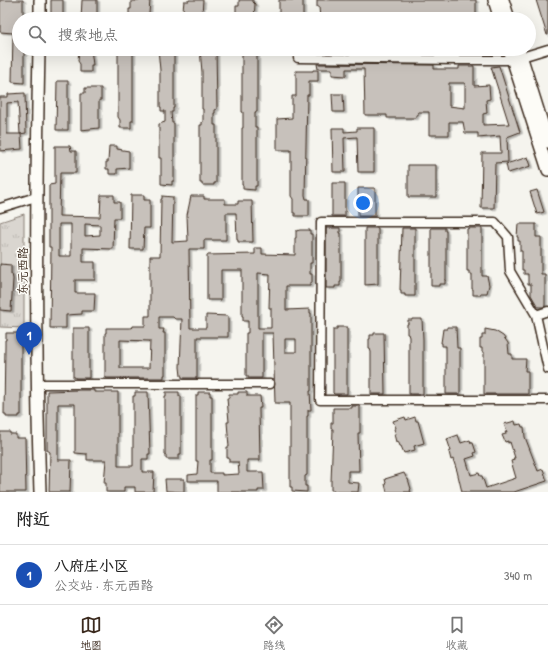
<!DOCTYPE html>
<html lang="zh">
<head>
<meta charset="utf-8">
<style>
	body { margin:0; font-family:"Patrick Hand","LXGW WenKai TC",sans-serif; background:#f2f2f2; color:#222 }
	.you { position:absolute; left:363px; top:203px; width:14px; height:14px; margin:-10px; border:3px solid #fff; border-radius:50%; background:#1a73e8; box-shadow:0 0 0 6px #1a73e833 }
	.badge { display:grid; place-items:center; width:26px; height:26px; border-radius:50%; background:#3b2a1e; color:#fff; font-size:13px; font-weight:700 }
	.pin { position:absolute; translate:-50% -33px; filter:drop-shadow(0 1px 2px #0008) }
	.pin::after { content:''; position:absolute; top:21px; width:14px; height:12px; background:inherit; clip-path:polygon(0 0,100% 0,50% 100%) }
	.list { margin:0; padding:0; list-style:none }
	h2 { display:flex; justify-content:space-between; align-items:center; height:52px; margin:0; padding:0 16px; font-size:17px }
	h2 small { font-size:13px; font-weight:400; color:#767676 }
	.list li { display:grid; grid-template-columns:26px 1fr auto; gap:12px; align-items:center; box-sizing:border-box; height:60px; padding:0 16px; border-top:1px solid #e0e0e0 }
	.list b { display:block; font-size:15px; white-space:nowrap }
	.list p { margin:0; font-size:13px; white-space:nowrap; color:#767676 }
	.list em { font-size:13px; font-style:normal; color:#767676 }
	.icon { flex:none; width:22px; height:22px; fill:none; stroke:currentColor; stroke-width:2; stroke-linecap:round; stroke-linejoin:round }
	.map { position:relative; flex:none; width:548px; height:492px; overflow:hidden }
	.search { position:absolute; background:#fff; box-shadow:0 4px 16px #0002; left:12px; right:12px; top:12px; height:44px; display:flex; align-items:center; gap:10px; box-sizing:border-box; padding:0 14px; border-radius:22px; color:#767676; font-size:15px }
	.sheet { height:112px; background:#fff }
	nav { display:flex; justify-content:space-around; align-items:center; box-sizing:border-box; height:56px; border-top:1px solid #e0e0e0; background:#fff; font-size:11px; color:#767676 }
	nav a { display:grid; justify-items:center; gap:2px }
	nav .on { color:#3b2a1e }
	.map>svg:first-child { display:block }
	.park { fill:url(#park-tufts); stroke:#8a8077 }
	.building { fill:#c7c1bb; stroke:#3b2a1e; fill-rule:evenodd; filter:url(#shadow) }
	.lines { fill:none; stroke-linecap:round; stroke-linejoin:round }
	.street-casing { stroke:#3b2a1e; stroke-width:11 }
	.secondary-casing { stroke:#3b2a1e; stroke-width:14 }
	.street { stroke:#fdfcf7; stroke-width:8 }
	.secondary { stroke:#fdfcf7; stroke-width:11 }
	.labels { text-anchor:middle; stroke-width:3; stroke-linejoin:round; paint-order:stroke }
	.street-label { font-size:12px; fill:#3b2a1e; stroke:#fdfcf7 }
</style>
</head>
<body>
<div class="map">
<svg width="548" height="492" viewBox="0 0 548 492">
	<defs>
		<pattern id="park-tufts" width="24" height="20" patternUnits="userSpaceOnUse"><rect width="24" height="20" fill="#dad6d0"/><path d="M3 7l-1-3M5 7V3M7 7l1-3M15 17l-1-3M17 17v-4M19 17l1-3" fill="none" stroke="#bcb8b2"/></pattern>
		<filter id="shadow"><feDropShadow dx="2.5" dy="1.5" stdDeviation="0" flood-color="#0004"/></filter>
	</defs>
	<rect width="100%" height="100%" fill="#f5f4ee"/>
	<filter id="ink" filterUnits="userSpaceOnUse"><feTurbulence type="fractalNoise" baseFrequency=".025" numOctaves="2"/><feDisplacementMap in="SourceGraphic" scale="8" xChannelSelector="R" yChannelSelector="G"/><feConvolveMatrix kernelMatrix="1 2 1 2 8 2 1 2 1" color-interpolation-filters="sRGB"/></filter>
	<g filter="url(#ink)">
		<!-- park -->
		<path class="park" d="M24,214V328L0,327V222Z"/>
		<!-- building -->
		<path class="building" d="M0,0H23V19H19V49H24V83L12,82L13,33L0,32Z
			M51,0H63V16H59V19H51Z
			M82,0H97V19H81Z
			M136,0H150L149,14L140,16V19H129V9H131V1H136Z
			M189,0H203L202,14L193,16V19H182L184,1H189Z
			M239,0H253V2L255,4L254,19H235V13H236V6H239Z
			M279,0H303V19H279Z
			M317,0H476V19H320L319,7H317Z
			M536,0H548V35H547Z
			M79,49H91L93,65H91V72H80V64L78,61Z
			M118,49H133V121H131V128H120V120L118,117Z
			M158,49H174V108H173V112H171L172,123H174V181H172V185L161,184V158H159V124L165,122V111H161V107H160V70Z
			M200,49H216L217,109L215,110V113H214V125H216V183H214V185H202V183H200V125H202V122H203V109H202V72Z
			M331,49H381V54L331,53Z
			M248,50H255V54H257V112H255V127H257V186H255V190L243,189V185H242V128H243V112H242V54H243V51Z
			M493,50V54H469V51Z
			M317,64L434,65V69H459V66H474V86L489,85L490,99L486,100L487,113L483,114V125L509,124L491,67L499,66L520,132L507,137L508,162L495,163L494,208H481L482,153H501L500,136L478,138V133H465L463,122H449V135H429V112H418V115H416V118H387V115H365L364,69H346V76L332,75V69H318ZM449,83H465V108L449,106Z
			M313,70H318V81H309V95H307L305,195L306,199H309V216H295V213H293V199L291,196V150H277V119L292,118V96H296V71H313Z
			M57,81H68V130H56Z
			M85,88H101V100H99V128L81,130V93H85Z
			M25,93L26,133L20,134L18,102L7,103V134H21L22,149L0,151V97H8V94Z
			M332,94H343L344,112H333Z
			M332,128H344V132L357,131V128H374V172H358L357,137L344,138L345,172H333Z
			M55,146H70L71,151H76V173H60L59,216L100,217L101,195H114V202H120V218H114L113,249L83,248V262H95V280H75V293H95L94,311H82V314L66,315V328H50L51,247H49V185L55,184ZM59,224H71V256H59ZM85,224L100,225V235L85,236Z
			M109,146H117V149L129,151V168L117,169V174H109V169H106V162H108Z
			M528,157L531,166L508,173L506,164Z
			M408,165H436V197H408Z
			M332,183H345V216H332Z
			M358,188H375V216H358Z
			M537,190L544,212L537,214L530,192Z
			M131,195H144V200H150V228H144L143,249H130Z
			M162,196L173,197L172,242L188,241L187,215L191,196H204V199H225V204H238V201H252L253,242H238V240H237L236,213H226V240H204V249H189L190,328H206V315L228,316V337H197V378H182V376H181L180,367L182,319H175L173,317H159V329H164L163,333H165V375H164V378H106V377H105V333H106V328H130L133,327V326H145V316H150V256H160L161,199H162ZM120,340L150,341L149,368H120Z
			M518,224H536V237H541V274H545V306L543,307H538L531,295V284H528V274H524V270H522V251H520V241H518V237H517Z
			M326,228H340V233H341V282H340V286H335V288H326Z
			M365,228H378V284L365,285Z
			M402,228H415V296H405V294H401V290H400Z
			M431,228H445V231H446V280H445V284H439V286H431Z
			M469,228H482V276H487L489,285L487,293H481V295H473V289H472V274H469V271H467V229Z
			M300,230H310V234H312V263H310V274H312V283H310V286H286V310L310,309V313H311V391H310L311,410H308V416H307V475L305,476V486H307V492L292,491V487H290V403H275L273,333H262V378H248V376H246V333H248V321H243V316H242V270H221V300H207V255L255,254V248H262V254L295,255V238H296V231ZM258,273L270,274L269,308H271V328H258ZM285,339H296V352H285Z
			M0,264L11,265V274H12L13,279L11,311L0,310Z
			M412,319H422L423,339V394H409V337L408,334H407V324H408V320H412Z
			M337,327H347V394H334L333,393V329H337Z
			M447,327H456L457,348H460V394H446V346H442V343H441L443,329H447Z
			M73,328H89V378H75V377H73Z
			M485,329L495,331L503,336L508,343L509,354H512V359H526L525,371H528V394H484V352H482V348H480V339H482V335H485Z
			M6,333H19V339H21V415H19V417H6V414H4L5,346V340H6Z
			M374,333H384L385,394H371V352L370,349H369V339H370V335H374Z
			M79,390H94V392H118V466H133V396H135V392H148L150,454H148V459H142V472H154L153,492H135V487H124V492H106V483H104L106,460H87V454L75,453V404H58V460H71L70,492H49L50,452L47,450V391Z
			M166,392H179V396H181V454H179V459H166V455H165V396H166Z
			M198,392H210V396H212V460H210V473H222V475L239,474L238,462H229V458H227V447H229L227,422H229L227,398H229V394H238V392H247V396H260L261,408H259V411L260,460H247V472H263L264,490H258V492H217V481H188V475L197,474L198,461H196V395H198Z
			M352,406H360V433H358L359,471H348V482L359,483L358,492H334V490H331V482L333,429H331V423H333V408H352Z
			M405,417L406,420L415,417L416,421H418L424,443L414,446L415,450L404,453L401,446H400L398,441L396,442L394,434H396L394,429L396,428L393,421Z
			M515,421L516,425L521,424L522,427H524L525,437L538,471L543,469L547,481L514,492H462L457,471L453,459L451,460L449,452L451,451L447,439L458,435L461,443L470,440L471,443H473L476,452L474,453L475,456L466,459L471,475L479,473L480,476H482L486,488L516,478L511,461L514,460L513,458H515L510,442L508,443V441L505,442L502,435L506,434L505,432H507L504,424Z
			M0,432H10V434H16V438H25L26,492H0Z
			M404,473L407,479H408L411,489L410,490L411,492H387L385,484L386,483L385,479Z
			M165,479H184V492L166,491Z"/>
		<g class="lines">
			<defs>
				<path id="street" d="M298,58L457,60H512L548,49
					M0,208L36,197
					M536,315L548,311
					M548,369L536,315L510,271L508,237L495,222H321L320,400H548
					M37,384H270"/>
				<path id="secondary" d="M494,0L500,19
					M503,0L509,19
					M40,19V0
					M39,49C36,197 35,344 40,492
					M509,49L548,170
					M519,49L548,142"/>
			</defs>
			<!-- street casing -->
			<use href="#street" class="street-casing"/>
			<!-- secondary casing -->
			<use href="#secondary" class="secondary-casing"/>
			<!-- street -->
			<use href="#street" class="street"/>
			<!-- secondary -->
			<use href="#secondary" class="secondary"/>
		</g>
	</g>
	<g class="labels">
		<!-- street labels -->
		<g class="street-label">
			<text transform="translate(23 271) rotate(-90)" y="4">东元西路</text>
		</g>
	</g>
</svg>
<div class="you"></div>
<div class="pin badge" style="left:29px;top:355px;background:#1a4fb4">1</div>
<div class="search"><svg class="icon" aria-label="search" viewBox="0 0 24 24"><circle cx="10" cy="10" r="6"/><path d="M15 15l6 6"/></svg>搜索地点</div>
</div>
<section class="sheet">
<h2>附近<small></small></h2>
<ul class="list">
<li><span class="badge" style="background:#1a4fb4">1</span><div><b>八府庄小区</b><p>公交站 · 东元西路</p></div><em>340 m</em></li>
</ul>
</section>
<nav>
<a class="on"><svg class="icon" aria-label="map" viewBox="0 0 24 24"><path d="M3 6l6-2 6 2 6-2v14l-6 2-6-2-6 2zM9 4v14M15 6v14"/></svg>地图</a>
<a><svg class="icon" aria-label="directions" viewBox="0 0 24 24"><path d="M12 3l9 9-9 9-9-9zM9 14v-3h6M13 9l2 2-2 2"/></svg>路线</a>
<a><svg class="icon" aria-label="saved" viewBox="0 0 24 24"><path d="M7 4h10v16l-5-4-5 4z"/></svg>收藏</a>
</nav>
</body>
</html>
